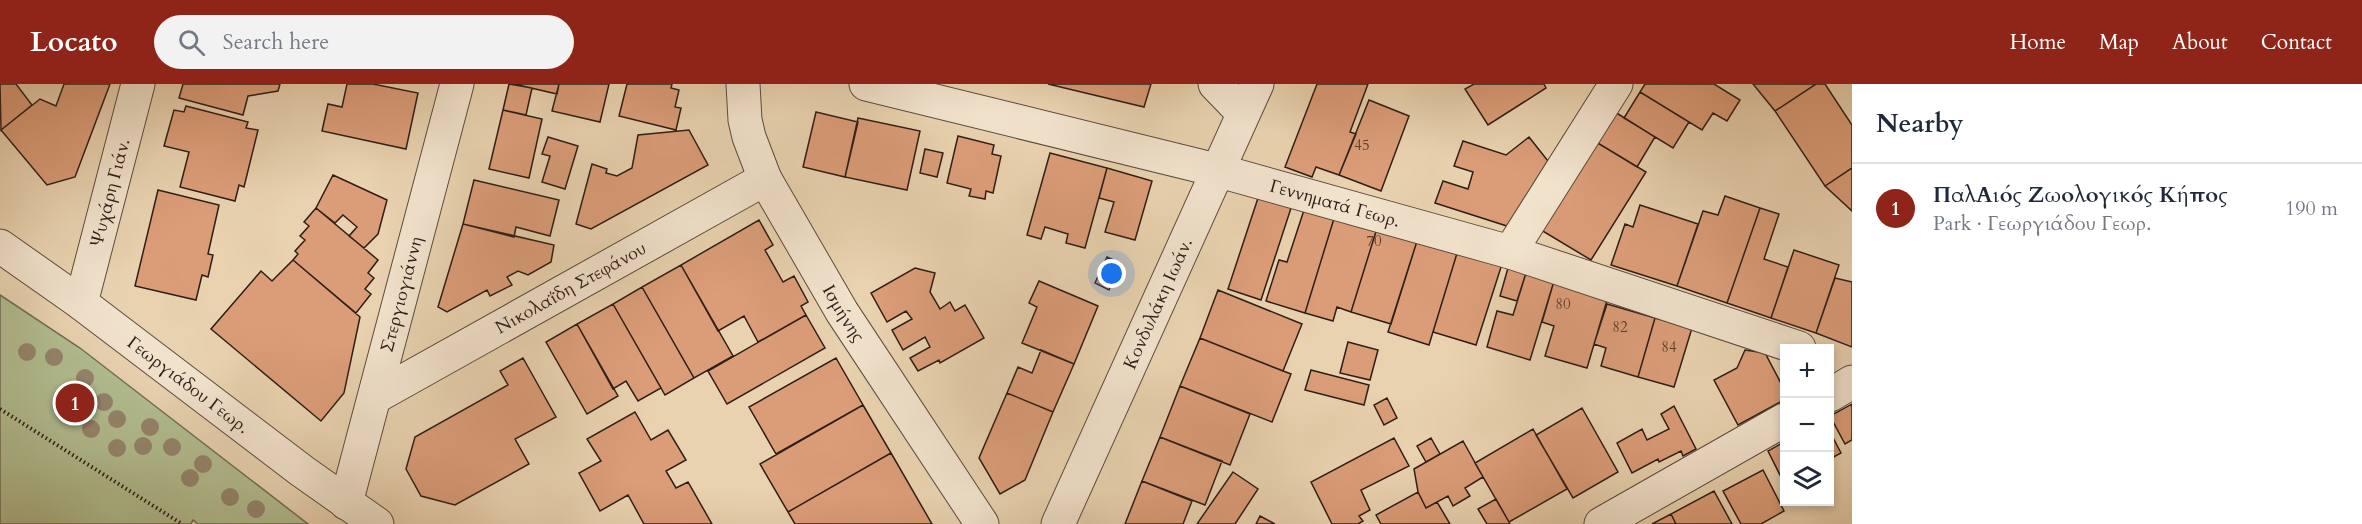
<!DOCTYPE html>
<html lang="en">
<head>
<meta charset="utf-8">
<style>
	body { margin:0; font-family:Cardo,serif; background:#f2f2f3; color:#1f2937 }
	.controls { position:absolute; right:18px; bottom:18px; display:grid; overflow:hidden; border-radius:0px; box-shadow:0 3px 9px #0003 }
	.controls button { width:54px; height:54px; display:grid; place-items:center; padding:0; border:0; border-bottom:2px solid #e0e1e3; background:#fff; color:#1f2937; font:30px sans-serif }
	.you { position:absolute; left:1112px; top:190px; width:21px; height:21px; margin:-15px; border:4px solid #fff; border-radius:50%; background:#1a73e8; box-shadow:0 0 0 9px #1a73e833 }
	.badge { display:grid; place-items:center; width:39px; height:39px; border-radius:50%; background:#8f2418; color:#fff; font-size:20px; font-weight:700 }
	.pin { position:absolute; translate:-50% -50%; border:3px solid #fff; box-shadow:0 2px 6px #0006 }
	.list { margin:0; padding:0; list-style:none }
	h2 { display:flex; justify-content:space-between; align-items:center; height:78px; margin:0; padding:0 24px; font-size:26px }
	h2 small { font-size:20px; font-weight:400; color:#747a83 }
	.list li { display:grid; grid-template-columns:39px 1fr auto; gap:18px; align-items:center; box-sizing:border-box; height:90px; padding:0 24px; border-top:2px solid #e0e1e3 }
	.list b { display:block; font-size:22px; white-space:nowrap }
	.list p { margin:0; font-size:20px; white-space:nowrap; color:#747a83 }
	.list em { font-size:20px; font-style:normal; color:#747a83 }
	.icon { flex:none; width:33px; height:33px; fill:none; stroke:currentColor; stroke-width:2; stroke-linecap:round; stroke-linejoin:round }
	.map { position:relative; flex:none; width:1852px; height:440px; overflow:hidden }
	header { display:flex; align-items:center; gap:36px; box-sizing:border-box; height:84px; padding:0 30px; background:#8f2418; color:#fff }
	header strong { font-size:28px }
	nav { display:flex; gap:33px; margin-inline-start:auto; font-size:21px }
	.search { width:420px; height:54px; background:#f2f2f3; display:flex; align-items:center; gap:15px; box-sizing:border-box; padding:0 21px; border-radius:33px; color:#747a83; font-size:22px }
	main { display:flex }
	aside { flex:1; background:#fff }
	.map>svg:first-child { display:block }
	.green { fill:#b1bd90; stroke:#706e54; stroke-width:1.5 }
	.building { fill:#db9d78; stroke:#2e1e17; stroke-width:1.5 }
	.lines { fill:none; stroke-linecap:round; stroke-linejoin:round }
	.minor-casing { stroke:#5d4b3d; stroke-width:35 }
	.tertiary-casing { stroke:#5d4b3d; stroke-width:35 }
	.path { stroke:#2e1e17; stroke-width:4; stroke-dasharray:1.5 3; stroke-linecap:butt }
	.minor { stroke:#f1e2cc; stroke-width:33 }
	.tertiary { stroke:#f1e2cc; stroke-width:33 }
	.tree { fill:#94856c }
	.labels { text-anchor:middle; stroke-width:6; stroke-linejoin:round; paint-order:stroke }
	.number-label { font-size:15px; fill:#593e2f }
	.street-label { font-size:18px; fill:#2e1e17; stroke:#f1e2cc }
</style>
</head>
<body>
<header>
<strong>Locato</strong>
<div class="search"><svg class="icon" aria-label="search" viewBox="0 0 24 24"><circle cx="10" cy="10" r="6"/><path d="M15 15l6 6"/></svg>Search here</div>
<nav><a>Home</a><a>Map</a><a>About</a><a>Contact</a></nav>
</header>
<main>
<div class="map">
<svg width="1852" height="440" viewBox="0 0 1852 440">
	<rect width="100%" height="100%" fill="#e9d2b0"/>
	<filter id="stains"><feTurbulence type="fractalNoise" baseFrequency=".00333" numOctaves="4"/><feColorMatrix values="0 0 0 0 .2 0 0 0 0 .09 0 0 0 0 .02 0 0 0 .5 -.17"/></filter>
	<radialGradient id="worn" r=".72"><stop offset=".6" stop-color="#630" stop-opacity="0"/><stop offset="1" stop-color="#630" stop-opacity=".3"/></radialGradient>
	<!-- green -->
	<path class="green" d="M0,211L80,264L308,440H198L193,436L191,440H0Z"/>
	<!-- building -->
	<path class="building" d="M0,0H16L32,21L1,46Z
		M64,0H110L75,93L47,101L1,46L40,15L56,22Z
		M183,0H280L278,7L248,12L243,31L179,14Z
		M347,0H373L418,9L406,65L322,47L328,20L342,23Z
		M509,0L532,4L526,31L503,26Z
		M514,0H559L557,10Z
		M559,0H609L600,38L552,27Z
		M627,0H672L671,4L679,6L675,23L681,24L676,46L619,32Z
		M1048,0H1151L1144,23Z
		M1317,0H1368L1350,48L1356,50L1339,91L1316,83L1312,93L1285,83Z
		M1474,0H1544L1546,4L1488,41L1465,5Z
		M1645,0H1714L1740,16L1727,37L1713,29L1702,46L1640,8Z
		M1753,0H1816L1775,27Z
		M1816,0H1825L1852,41V84L1825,102L1775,27Z
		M1640,8L1689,38L1673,64L1624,34Z
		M1369,16L1409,32L1381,107L1339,91Z
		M186,22L248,38L246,44L258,46L244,103L239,101L235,117L180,103L189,68L164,62L174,26L184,28Z
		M503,26L542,35L529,94L489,85Z
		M816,28L858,38L845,93L803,83Z
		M1615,28L1655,53L1637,83L1596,58Z
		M858,34L920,47L907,106L845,93Z
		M689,46L708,81L591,145L576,140L592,80L607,85L606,89L617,92L632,84L638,51Z
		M958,52L994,61L992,70L1001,72L993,109L986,107L985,115L969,112L971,105L947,99Z
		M548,53L578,62L565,105L542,98L550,72L542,70Z
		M1529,53L1548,77L1507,142L1435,119L1443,97L1468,105L1473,88L1454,82L1463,57L1506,71Z
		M1596,58L1646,88L1591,176L1541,146Z
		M925,65L943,69L937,93L920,89Z
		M1050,69L1107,84L1085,164L1066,159L1068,150L1045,143L1041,155L1027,151Z
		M1107,84L1152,97L1135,156L1105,148L1114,118L1099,114Z
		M1852,84V127L1825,102Z
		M333,91L387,116L378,150L364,164L349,152L357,143L343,131L335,139L316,124Z
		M474,96L559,116L550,152L516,143L514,153L463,140Z
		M158,106L219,121L208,170L213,171L208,193L202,191L196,216L135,202Z
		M1259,111L1292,121L1261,216L1228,205Z
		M1725,112L1760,124L1727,219L1677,202L1703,127L1718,131Z
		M1306,120L1336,128L1305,229L1266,217L1279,176L1287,178Z
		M1640,121L1698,140L1677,202L1611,181L1625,140L1633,143Z
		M316,124L378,176L368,189L374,194L365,205L371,210L356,229L293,176L298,170L295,167L305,156L300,152L309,142L304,138Z
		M1760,124L1779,130L1764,175L1788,183L1771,234L1727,219Z
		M1336,128L1378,141L1351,228L1337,223L1333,237L1305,229Z
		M759,136L773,161L765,166L783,198L794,192L808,218L801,222L806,231L758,258L744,232L718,247L681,181Z
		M463,140L554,161L551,178L528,191L518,187L507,193L512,201L490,212L487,206L447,228L438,223Z
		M1378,141L1418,154L1391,240L1351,228Z
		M1418,154L1458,166L1429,261L1388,248Z
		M1458,166L1502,180L1476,261L1433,248Z
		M1794,166L1839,181L1816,249L1771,234Z
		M1107,173L1120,179L1109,206L1095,199Z
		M293,176L360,233L344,309L321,337L211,245L261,187L272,197Z
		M681,181L733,272L694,294L642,203Z
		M915,184L935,189L930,208L940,225L950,218L955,227L965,221L984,254L940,279L939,276L918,287L910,274L930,263L925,253L903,266L892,246L912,235L906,227L887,238L871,209Z
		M1508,184L1526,189L1517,217L1500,212Z
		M1526,189L1554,197L1530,276L1487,263L1497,227L1513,231Z
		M1835,194L1852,198V263L1816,249Z
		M1039,197L1098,222L1074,280L1022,259L1037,223L1029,219Z
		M1554,197L1608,213L1587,284L1545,272L1554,242L1542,238Z
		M642,203L694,294L665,311L613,220Z
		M1218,206L1302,240L1283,287L1200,254Z
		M613,220L661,304L638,317L626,297L613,305L577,240Z
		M1607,220L1655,234L1638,293L1601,282L1606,264L1594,260Z
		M806,231L825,264L727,320L708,287Z
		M1655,234L1692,244L1674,303L1638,293Z
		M577,240L618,312L587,330L546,258Z
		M1200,254L1291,290L1272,338L1180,302Z
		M1348,258L1378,266L1370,296L1340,289Z
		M1041,266L1074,280L1053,328L1007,309L1018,283L1032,289Z
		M1745,266L1765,269L1784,305V316L1738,341L1714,296L1737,284Z
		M523,274L556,333L515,355L529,380L455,421L421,412L406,385L415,353L508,301L500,287Z
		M836,274L863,321L776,370L749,323Z
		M1311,286L1369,301L1364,321L1305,306Z
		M1180,302L1250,330L1230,381L1160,353Z
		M1007,309L1053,328L1025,396L1000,410L979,374Z
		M1387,314L1397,334L1384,341L1374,321Z
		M1852,320V356L1845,360L1830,332Z
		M863,321L891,369L788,428L760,380Z
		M1674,322L1696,365L1683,372L1681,367L1659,378L1658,375L1632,389L1617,359L1642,345L1647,356L1669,345L1661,330Z
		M1582,324L1618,388L1573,414L1536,351Z
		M635,328L651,356L668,346L686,376L666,387L676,404L688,398L712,440H644L628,411L600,427L579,389L601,377L587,355Z
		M1533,345L1567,405L1509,438L1475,379Z
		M1830,348L1841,369L1830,375Z
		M1160,353L1222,377L1205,421L1142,397Z
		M1394,354L1409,382L1361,406L1370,426L1359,432L1363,437L1358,440H1332L1311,398Z
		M1431,354L1440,370L1426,378L1417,362Z
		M1463,357L1483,393L1465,404L1470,412L1453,422L1448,412L1426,424L1418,408L1414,385Z
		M1784,358V399L1768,367Z
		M891,369L932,440H795L788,428Z
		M1763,386L1784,427L1761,440H1741L1723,407Z
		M1233,388L1258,405L1235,440H1197Z
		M1142,397L1192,417L1183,440H1125Z
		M1714,407L1732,440H1676L1671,430Z
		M1418,408L1426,424L1437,418L1450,440H1381L1376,431Z
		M1496,415L1509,438L1510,440H1487L1478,425Z
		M1671,430L1676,440H1652Z
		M1260,432L1275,440H1256Z"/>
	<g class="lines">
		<defs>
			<g id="minor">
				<path id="s1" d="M743,0L745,36L749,53L765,95L842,228L982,440"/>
				<path id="s2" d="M866,0L1216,86L1510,168L1799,264"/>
				<path d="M1215,0L1243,29"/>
				<path d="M1510,168L1616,0"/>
				<path id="s3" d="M81,219L138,0"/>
				<path d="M1830,311L1852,298"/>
				<path id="s4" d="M375,313L765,95"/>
				<path id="s5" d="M346,419L457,0"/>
				<path d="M1601,440L1784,336"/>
			</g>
			<g id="tertiary">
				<path id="s6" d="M0,162L81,219L302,387L377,440"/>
				<path id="s7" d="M1058,440L1257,0"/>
			</g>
		</defs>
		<!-- minor casing -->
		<use href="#minor" class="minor-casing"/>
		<!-- tertiary casing -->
		<use href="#tertiary" class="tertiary-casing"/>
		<!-- path -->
		<path class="path" d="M0,325L182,440"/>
		<!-- minor -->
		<use href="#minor" class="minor"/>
		<!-- tertiary -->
		<use href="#tertiary" class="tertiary"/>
	</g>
	<!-- trees -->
	<g class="tree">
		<circle cx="27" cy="268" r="9"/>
		<circle cx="54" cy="273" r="9"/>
		<circle cx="85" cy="294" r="9"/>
		<circle cx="104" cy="318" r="9"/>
		<circle cx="117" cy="335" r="9"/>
		<circle cx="150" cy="343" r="9"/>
		<circle cx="91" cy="345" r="9"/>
		<circle cx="143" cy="362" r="9"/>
		<circle cx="172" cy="363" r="9"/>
		<circle cx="117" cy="364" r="9"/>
		<circle cx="203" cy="380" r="9"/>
		<circle cx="190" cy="394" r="9"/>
		<circle cx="230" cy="413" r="9"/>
		<circle cx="256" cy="425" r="9"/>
	</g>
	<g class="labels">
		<!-- number labels -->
		<g class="number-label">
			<text x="1362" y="66">45</text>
			<text x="1374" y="162">70</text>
			<text x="1563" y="225">80</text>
			<text x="1620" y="248">82</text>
			<text x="1669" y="268">84</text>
		</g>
		<!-- street labels -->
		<g class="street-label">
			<text dy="6" stroke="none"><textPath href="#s3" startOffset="114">Ψυχάρη Γιάν.</textPath></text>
			<text dy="6" stroke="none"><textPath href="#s2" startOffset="484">Γεννηματά Γεωρ.</textPath></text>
			<text dy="6" stroke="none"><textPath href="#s4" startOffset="224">Νικολαΐδη Στεφάνου</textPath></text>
			<text dy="6" stroke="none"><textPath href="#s5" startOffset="216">Στεργιογιάννη</textPath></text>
			<text dy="6" stroke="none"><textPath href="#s7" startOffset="242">Κονδυλάκη Ιωάν.</textPath></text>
			<text dy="6" stroke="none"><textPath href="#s1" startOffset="254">Ισμήνης</textPath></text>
			<text dy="6" stroke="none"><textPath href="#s6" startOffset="234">Γεωργιάδου Γεωρ.</textPath></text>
		</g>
	</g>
	<rect width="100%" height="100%" filter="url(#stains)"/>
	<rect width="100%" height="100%" fill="url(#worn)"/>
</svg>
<div class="controls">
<button>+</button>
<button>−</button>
<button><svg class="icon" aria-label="layers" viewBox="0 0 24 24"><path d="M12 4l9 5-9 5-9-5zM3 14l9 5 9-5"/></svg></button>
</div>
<div class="you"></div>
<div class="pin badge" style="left:75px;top:319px">1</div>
</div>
<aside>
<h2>Nearby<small></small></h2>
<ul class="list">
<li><span class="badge">1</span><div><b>ΠαλΑιός Ζωολογικός Κήπος</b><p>Park · Γεωργιάδου Γεωρ.</p></div><em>190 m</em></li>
</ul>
</aside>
</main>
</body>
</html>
